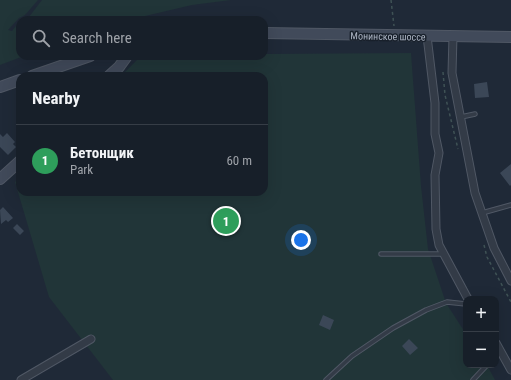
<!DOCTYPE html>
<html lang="en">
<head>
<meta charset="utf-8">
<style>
	body { margin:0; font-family:"Roboto Condensed",sans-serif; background:#202731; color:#f1f3f6 }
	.controls { position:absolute; right:12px; bottom:12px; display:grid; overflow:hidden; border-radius:8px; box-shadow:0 4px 16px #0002 }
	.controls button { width:36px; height:36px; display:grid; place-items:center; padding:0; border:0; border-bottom:1px solid #363d46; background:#171f29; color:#f1f3f6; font:20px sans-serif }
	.you { position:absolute; left:301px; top:240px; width:14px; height:14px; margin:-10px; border:3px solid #fff; border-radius:50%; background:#1a73e8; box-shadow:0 0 0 6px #1a73e833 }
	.badge { display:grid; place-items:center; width:26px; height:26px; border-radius:50%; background:#2563eb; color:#fff; font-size:13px; font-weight:700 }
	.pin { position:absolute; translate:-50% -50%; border:2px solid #fff; box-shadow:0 1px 4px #0006 }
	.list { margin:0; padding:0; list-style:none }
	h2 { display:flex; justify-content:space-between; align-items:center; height:52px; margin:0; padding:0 16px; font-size:17px }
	h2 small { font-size:13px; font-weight:400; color:#9ea2a8 }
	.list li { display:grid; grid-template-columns:26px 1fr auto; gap:12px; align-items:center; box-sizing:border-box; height:72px; padding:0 16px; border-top:1px solid #363d46 }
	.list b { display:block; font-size:15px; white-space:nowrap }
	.list p { margin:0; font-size:13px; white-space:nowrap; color:#9ea2a8 }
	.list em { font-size:13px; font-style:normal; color:#9ea2a8 }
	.icon { flex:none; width:22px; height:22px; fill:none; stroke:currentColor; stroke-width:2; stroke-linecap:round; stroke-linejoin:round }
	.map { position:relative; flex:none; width:511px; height:380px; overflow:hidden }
	.search { position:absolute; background:#171f29; box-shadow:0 4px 16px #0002; left:16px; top:16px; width:252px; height:44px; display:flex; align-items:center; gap:10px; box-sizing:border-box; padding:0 14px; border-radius:12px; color:#9ea2a8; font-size:15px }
	.panel { position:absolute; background:#171f29; box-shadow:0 4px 16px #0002; left:16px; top:72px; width:252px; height:124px; border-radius:12px }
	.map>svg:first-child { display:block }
	.green { fill:#213538 }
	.building { fill:#3b4757 }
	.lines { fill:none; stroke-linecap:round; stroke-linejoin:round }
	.lane-casing { stroke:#505865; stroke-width:5.5 }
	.street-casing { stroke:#505865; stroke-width:9 }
	.secondary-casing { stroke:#505865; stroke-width:12 }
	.path { stroke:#3f5255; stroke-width:1.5; stroke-dasharray:3 3; stroke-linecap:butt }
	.lane { stroke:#333b47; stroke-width:3.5 }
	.street { stroke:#333b47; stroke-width:7 }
	.secondary { stroke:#414a5a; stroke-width:10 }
	.labels { text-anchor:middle; stroke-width:3; stroke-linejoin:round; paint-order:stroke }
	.street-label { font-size:10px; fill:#adb5c4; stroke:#18202b }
</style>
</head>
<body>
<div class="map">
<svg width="511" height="380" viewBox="0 0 511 380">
	<rect width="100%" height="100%" fill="#1f2937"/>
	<!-- green -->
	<path class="green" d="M0,0H38L25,15L19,18L8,30L12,31L20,21V56H24L0,65Z
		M42,0H231L192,5L128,20H21L29,17Z
		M411,53L421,186L428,249L446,303L466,334V365H487L495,380H113L49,297L15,182L20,178V192H264V76H121L141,56H264V54Z"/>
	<!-- building -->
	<path class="building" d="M487,82L489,97L475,98L474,84Z
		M7,133L15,142L13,144L16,147L8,155L0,147V134L3,137Z
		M511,164V185L510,186L500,173Z
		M3,207L13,218L8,222L6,220L1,224L0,210Z
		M17,224L24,231L20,235L13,228Z
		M323,315L334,320L330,330L319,325Z
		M409,339L418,348L410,355L402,346Z"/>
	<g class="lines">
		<defs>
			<path id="lane" d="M461,117L475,114
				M482,213L511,205
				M381,254H443
				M326,380L352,356L393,328L426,310L447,302L466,304
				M473,380L487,365"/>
			<path id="street" d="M427,36L435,103V134L439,153L435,175L436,229L439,245L468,299
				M453,36L452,73L475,193L494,248L511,281
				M496,343L511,370
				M21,380L91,339"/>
			<path id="secondary" d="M264,33L511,37
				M32,76L90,56
				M109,76L119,67L127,56
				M0,87L20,80
				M0,179L20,161"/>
		</defs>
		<!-- lane casing -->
		<use href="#lane" class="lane-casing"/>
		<!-- street casing -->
		<use href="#street" class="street-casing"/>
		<!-- secondary casing -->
		<use href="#secondary" class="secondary-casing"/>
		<!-- path -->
		<path class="path" d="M391,0L394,26
			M443,72L445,95L458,149
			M484,245L487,257L511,302"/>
		<!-- lane -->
		<use href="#lane" class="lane"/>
		<!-- street -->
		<use href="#street" class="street"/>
		<!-- secondary -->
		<use href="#secondary" class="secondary"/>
	</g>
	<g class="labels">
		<!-- street labels -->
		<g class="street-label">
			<text transform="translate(388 36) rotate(1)" y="4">Монинское шоссе</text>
		</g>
	</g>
</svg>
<div class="controls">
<button>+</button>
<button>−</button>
</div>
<div class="you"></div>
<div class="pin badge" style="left:226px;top:221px;background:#2e9e5b">1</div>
<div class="search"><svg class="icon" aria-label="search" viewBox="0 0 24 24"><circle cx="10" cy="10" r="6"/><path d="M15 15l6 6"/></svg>Search here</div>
<section class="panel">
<h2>Nearby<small></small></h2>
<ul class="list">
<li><span class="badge" style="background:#2e9e5b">1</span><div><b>Бетонщик</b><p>Park</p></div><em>60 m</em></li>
</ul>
</section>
</div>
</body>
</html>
